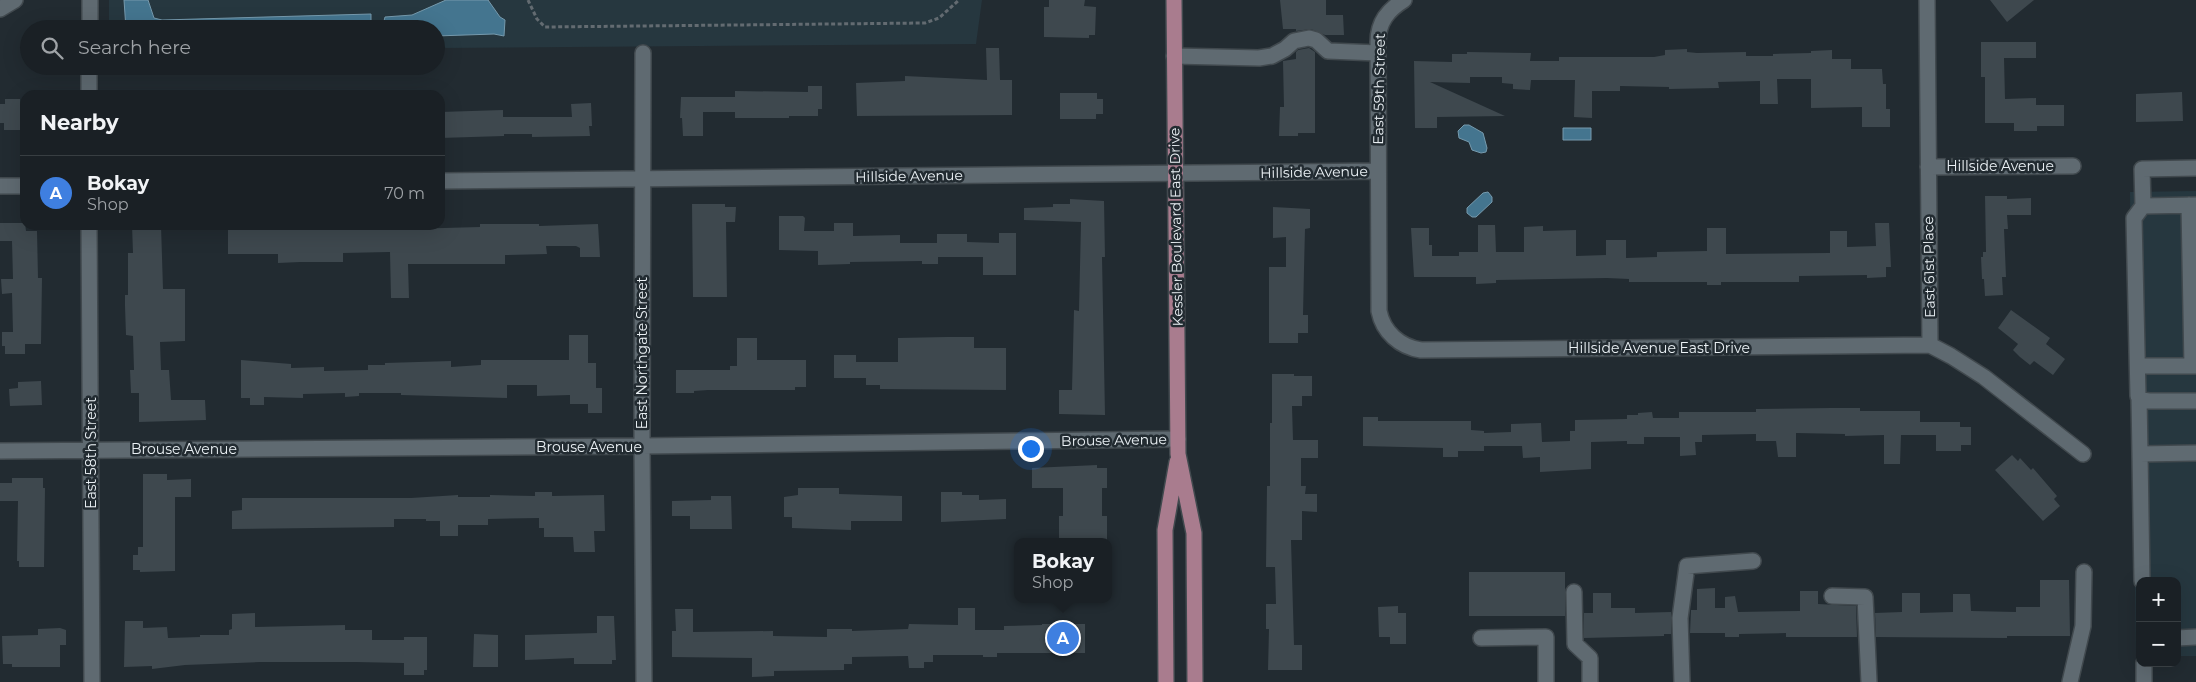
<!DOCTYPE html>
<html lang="en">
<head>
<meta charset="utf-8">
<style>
	body { margin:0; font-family:Montserrat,sans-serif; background:#272d32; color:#f1f3f6 }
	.controls { position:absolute; right:15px; bottom:15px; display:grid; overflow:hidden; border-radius:10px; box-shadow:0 5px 20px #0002 }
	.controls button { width:45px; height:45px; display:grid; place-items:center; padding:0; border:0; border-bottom:1px solid #383e42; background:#1a2025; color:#f1f3f6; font:25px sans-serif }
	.you { position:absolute; left:1030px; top:448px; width:18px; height:18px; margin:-12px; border:4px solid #fff; border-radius:50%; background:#1a73e8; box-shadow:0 0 0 8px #1a73e833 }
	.badge { display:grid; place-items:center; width:32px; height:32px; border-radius:50%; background:#d93025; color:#fff; font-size:16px; font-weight:700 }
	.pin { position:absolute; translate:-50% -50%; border:2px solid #fff; box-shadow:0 1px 5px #0006 }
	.popup { position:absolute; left:1014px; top:538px; width:98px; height:65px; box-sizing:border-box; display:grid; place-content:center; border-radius:10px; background:#1a2025; filter:drop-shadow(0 1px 4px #0005); font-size:16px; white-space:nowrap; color:#9fa3a7 }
	.popup b { font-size:19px; color:#f1f3f6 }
	.popup::after { content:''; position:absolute; left:50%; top:100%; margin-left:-10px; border:10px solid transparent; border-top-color:#1a2025 }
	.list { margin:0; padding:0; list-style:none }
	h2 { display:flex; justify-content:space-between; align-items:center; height:65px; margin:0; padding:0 20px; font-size:21px }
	h2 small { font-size:16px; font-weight:400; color:#9fa3a7 }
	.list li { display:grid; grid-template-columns:32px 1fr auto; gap:15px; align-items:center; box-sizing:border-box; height:75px; padding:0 20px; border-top:1px solid #383e42 }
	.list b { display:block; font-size:19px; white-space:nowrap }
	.list p { margin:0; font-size:16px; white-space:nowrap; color:#9fa3a7 }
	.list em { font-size:16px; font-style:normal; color:#9fa3a7 }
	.icon { flex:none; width:28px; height:28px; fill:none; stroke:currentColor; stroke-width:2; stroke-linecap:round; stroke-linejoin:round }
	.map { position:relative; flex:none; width:2196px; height:682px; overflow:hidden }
	.search { position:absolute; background:#1a2025; box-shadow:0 5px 20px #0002; left:20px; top:20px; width:425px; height:55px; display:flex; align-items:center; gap:12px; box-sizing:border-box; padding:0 18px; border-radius:28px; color:#9fa3a7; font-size:19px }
	.panel { position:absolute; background:#1a2025; box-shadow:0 5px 20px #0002; left:20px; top:90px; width:425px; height:140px; border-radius:15px }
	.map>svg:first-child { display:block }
	.built { fill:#26373f }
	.water { fill:#44758f; stroke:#769aad }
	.building { fill:#3e484e }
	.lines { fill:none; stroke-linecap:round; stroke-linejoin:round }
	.minor-casing { stroke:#41494e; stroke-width:18 }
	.major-casing { stroke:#41494e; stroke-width:18 }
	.path { stroke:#636b71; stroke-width:3; stroke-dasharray:4 2.5; stroke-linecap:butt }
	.minor { stroke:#5f6a71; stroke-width:15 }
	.major { stroke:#a97c8e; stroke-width:15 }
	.labels { text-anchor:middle; stroke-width:5; stroke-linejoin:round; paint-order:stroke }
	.street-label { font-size:14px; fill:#eaf0f4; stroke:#222b31 }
</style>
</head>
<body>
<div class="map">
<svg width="2196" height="682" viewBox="0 0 2196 682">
	<rect width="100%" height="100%" fill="#222b31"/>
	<!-- built -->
	<path class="built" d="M109,0H982L976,44L436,48V29H109Z
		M2196,191V656H2177V581H2140V656H2136L2130,192Z"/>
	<!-- water -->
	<path class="water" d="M124,0H148L154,18L162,20L371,14V29H126Z
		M446,0H488L500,17L505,20L504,36L494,34L436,36V29H382L385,17L412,15Z
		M1464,125H1469L1483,133L1487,148L1486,152L1481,153L1472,150L1469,142L1459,138L1458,131Z
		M1563,128H1591V140H1563Z
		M1488,192L1492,197V202L1476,217H1472L1467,213V208L1483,193Z"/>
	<!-- building -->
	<path class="building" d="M1049,0H1085L1084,6L1096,7L1095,35H1089V38L1044,37V7H1049Z
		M1280,0H1326V15H1343L1344,35H1325L1311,29L1296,31V29H1283Z
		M1990,0H2034L2007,22Z
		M1981,42H2036V58H2004L2005,99L2036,98V105H2064V126H2037V131H2014V123H1985V77H1981Z
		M986,48H999L1000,80H1012V115L857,116L856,83L905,81V76L987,80Z
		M1309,48L1315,52V133H1298V136H1279L1280,107H1284L1283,61L1296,59V52L1298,50Z
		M1687,49V52L1697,53L1746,52V56H1773V54L1811,53V51L1832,50V59H1851V69H1882L1883,84H1886V109H1890V127H1862V107L1811,108V79H1777L1778,104H1760V81L1718,82L1719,88L1669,89V87L1620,86V91H1592V118L1574,117L1575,80H1531L1530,90L1513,89V84L1502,83V77H1470V83L1430,82L1505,116L1437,117V128H1415L1414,61L1452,62V54H1467V52L1531,53L1530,61H1559V57H1654L1665,55V50Z
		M808,86H822V109H818V116H789V118H735V112H703V136H683L682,118H680L681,97H735V91L808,92Z
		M2182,92L2183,121L2136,122V94Z
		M1060,93H1097V99H1103V114H1096V119H1060Z
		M5,99H20V106H25V130H4V123H0V104H5Z
		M591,103L592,126H589L590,136L532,137V134H504V136L440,138V112L503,110V117H572L571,104Z
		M1985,196H2007V199L2031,198V215H2007L2008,229H2004L2006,277H2002L2003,295L1985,296L1984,279H1982L1981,257H1983V252H1986Z
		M1070,199L1104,201L1105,257H1102L1105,415L1059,414V390H1072L1074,310L1079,311L1081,222L1024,220V208L1053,207V204H1070Z
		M692,204H725V207H736L735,222H726L727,297H693Z
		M1273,207L1310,209V228L1305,229L1304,269L1303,315H1308V333H1298V343H1269V267H1286V237L1273,238Z
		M779,216H803L805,218L804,231H834V223H853V236L900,235V243H937V234H967V242L999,243V233H1016V275H983V257H938V264H922V261L850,262V264L818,265V251L779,250Z
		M0,223H25L26,231H37L38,278H42L41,344H25V354H5V346H2V332H13L12,293L2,294L1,279H13L12,241H0Z
		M1875,223H1889L1891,267H1886V277L1867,278V275L1799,276V282H1721V285H1707V282H1629V279L1607,278L1496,280V283L1476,284V277H1414L1411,228H1429V245H1432V256H1459V252H1478V225H1495L1496,252H1524V227L1543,226V231L1576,230V256L1606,255V240H1626V258L1657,257V252L1707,251V228H1726V254L1830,253V231H1847V247L1876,246Z
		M480,224H539V226L598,224L600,257H580V248L576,246H546L547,254L505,255V264H408L409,298H391L390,252L343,253V262H300L278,263V254H228V228L408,225V229L480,227Z
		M132,225H161L163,289H185V341L160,342L161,370H169L171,400H205L206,420L139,422V393H131L130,370H134L133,336L126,335L125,306V295H128V253H133Z
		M2011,310L2050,338L2046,344L2065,359L2053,375L2034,361L2030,365L2020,357L2013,350L2018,344L1998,328Z
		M569,335H588V363H596V388H602V413H588V404H570V395L537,396V385H507V398L401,395V393H359V396L345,397V393L303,394V398L264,397V405H250V398H241V360L291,364V368L324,367V371L368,370V365H385V363L451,361V367L481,365V360H569Z
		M947,337H974V348H1006V390L880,389V385H866V378H834V355H856V362H898V338Z
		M737,338H757V360H806V387H795V390H708L694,391V393H676V370H730V366H737Z
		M1272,374H1294V376H1312V396H1302V406H1292L1293,440H1318V458H1301V486H1306L1305,494H1317V512L1302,511V540H1291L1294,645H1302V670H1268L1269,629H1266V604H1276L1275,567H1266L1267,486H1270V423H1272Z
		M41,381L42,405L10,406L9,389L18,388V382Z
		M1831,408H1860V411H1920V422H1960V427H1971V445H1961V451H1936V435H1901L1900,464H1884V435L1845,436V434L1796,433V457H1778L1776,441H1756V434L1702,435V442H1695L1696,455L1680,456V437H1644V444H1627V441L1591,442V469L1540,472V457L1523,458L1522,446H1484V451H1458V457H1443V448L1363,446V417H1378V421H1471V430L1484,431V433L1511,432V424L1541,423L1542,442L1570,441V431H1575V420L1627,419V415H1638V413L1652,412L1653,418H1679V412H1756V409Z
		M2012,455L2018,461L2020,458L2031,470L2033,468L2057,496L2054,499L2060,506L2043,521L1995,470Z
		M1097,465V468H1107V488H1102V516H1107V542H1059V516H1063V488H1032V468Z
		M143,474H167V480L191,479V497H175V571L140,572V570H133V555H138V547H143Z
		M12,478H43V488H45L44,567H19V561H17L18,501H0V483H12Z
		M798,488H839V494L902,496V521H851V530L792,528V517H784V497L798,495Z
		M535,492H552V496L604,495L605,531H594L595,552H574L573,537H544V528H539V518L488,519V525H458V536H440V521H426V519H394V527L232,529V511L242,510V498H411L458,495V497H490V495L535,496Z
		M941,492H962V495H979V500L1006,499V519L941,522Z
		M711,496H731L732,529H690V516H672V501L711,500Z
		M1469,572H1565V616H1469Z
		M2040,580H2069L2070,636H2007V638L1876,637L1875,613L1902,612V593H1920V613L1953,612V594H1970L1971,611L2016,612V607H2040Z
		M1715,588V608H1725V597L1735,596L1738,612L1800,611V591H1818V604L1856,606L1857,637H1786V633L1739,634V637H1725V633H1690L1691,610H1697V589Z
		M1593,593H1611V608H1635V613L1671,612V634H1664V636L1584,638V613H1593Z
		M1398,606V613H1406V644H1390V637H1379L1378,607Z
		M958,608H975V630H1004V626L1042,625V624H1085V653H997V657H983V655H933V662H924V668H909L908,656L852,657V664H844V670L774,671V676L752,677V658L672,657V631H676L675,609H693V632L773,631V636L827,637V629H852V631L908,629L909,624L958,625Z
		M255,613V627L345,625V630H372V640H404V637H427V670H424V675H404V663L356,662H260L185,665L152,669V666L124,667L125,621H143V628L167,627L168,638L200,637V635H229V630L232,629V614Z
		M597,616H614L616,660H612V664H574V658L525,660V635L597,633Z
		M60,628L66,630V645H60V667H12V664H3L2,636L38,635V629Z
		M474,634L498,635V667H473Z"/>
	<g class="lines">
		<defs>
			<path id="minor" d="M1404,0C1388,10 1378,22 1378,42L1379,311C1383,332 1400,347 1421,350L1930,345
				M1927,0L1930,345L1951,356L1984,377L2083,454
				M0,9L15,0
				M90,29V0
				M643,53L642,446L644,682
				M1174,56L1259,58L1272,56L1285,49L1294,41L1309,38L1316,40L1328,51L1378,53
				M89,66V95
				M1928,167L2073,166
				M440,181L1378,171
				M0,186H25
				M2189,205L2192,366
				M2196,205L2143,206L2134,218L2138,396L2142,400L2149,401H2196
				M2143,206L2142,169L2196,168
				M89,225L92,682
				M2138,366H2196
				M2139,398L2140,454
				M0,451L642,446L1178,439
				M2142,581L2140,454L2196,453
				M1574,592L1575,644L1590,658V682
				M1832,596L1865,597L1869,682
				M1481,638L1546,637V682
				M2177,638L2196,637
				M2144,663V682
				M1682,682L1680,618L1687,566L1753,561
				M2070,682L2083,626L2084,572"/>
			<path id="major" d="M1174,0L1178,454L1194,533L1195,682
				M1166,682L1165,530L1177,462"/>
		</defs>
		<!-- minor casing -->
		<use href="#minor" class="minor-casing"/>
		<!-- major casing -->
		<use href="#major" class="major-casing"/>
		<!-- path -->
		<path class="path" d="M528,0L537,19L545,27L925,23L939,18L959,0"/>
		<!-- minor -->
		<use href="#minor" class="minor"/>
		<!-- major -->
		<use href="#major" class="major"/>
	</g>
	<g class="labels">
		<!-- street labels -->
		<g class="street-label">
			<text transform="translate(1379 89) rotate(-89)" y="5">East 59th Street</text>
			<text x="2000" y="171">Hillside Avenue</text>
			<text transform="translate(1314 172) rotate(-1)" y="5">Hillside Avenue</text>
			<text transform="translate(909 176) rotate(-1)" y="5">Hillside Avenue</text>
			<text transform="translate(1176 227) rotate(-91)" y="5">Kessler Boulevard East Drive</text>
			<text transform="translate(1929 267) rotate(-91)" y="5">East 61st Place</text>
			<text x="1659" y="353">Hillside Avenue East Drive</text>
			<text transform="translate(642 353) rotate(-90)" y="5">East Northgate Street</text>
			<text transform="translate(1114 440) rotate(-1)" y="5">Brouse Avenue</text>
			<text x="589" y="452">Brouse Avenue</text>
			<text x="184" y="454">Brouse Avenue</text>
			<text transform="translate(91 453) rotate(-90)" y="5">East 58th Street</text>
		</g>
	</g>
</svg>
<div class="controls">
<button>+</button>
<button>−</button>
</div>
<div class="you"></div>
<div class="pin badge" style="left:1063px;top:638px;background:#3f7fe0">A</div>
<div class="popup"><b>Bokay</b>Shop</div>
<div class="search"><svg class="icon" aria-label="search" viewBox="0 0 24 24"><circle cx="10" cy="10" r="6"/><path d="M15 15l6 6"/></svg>Search here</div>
<section class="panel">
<h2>Nearby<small></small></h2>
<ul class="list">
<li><span class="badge" style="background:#3f7fe0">A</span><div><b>Bokay</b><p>Shop</p></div><em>70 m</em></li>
</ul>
</section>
</div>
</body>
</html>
